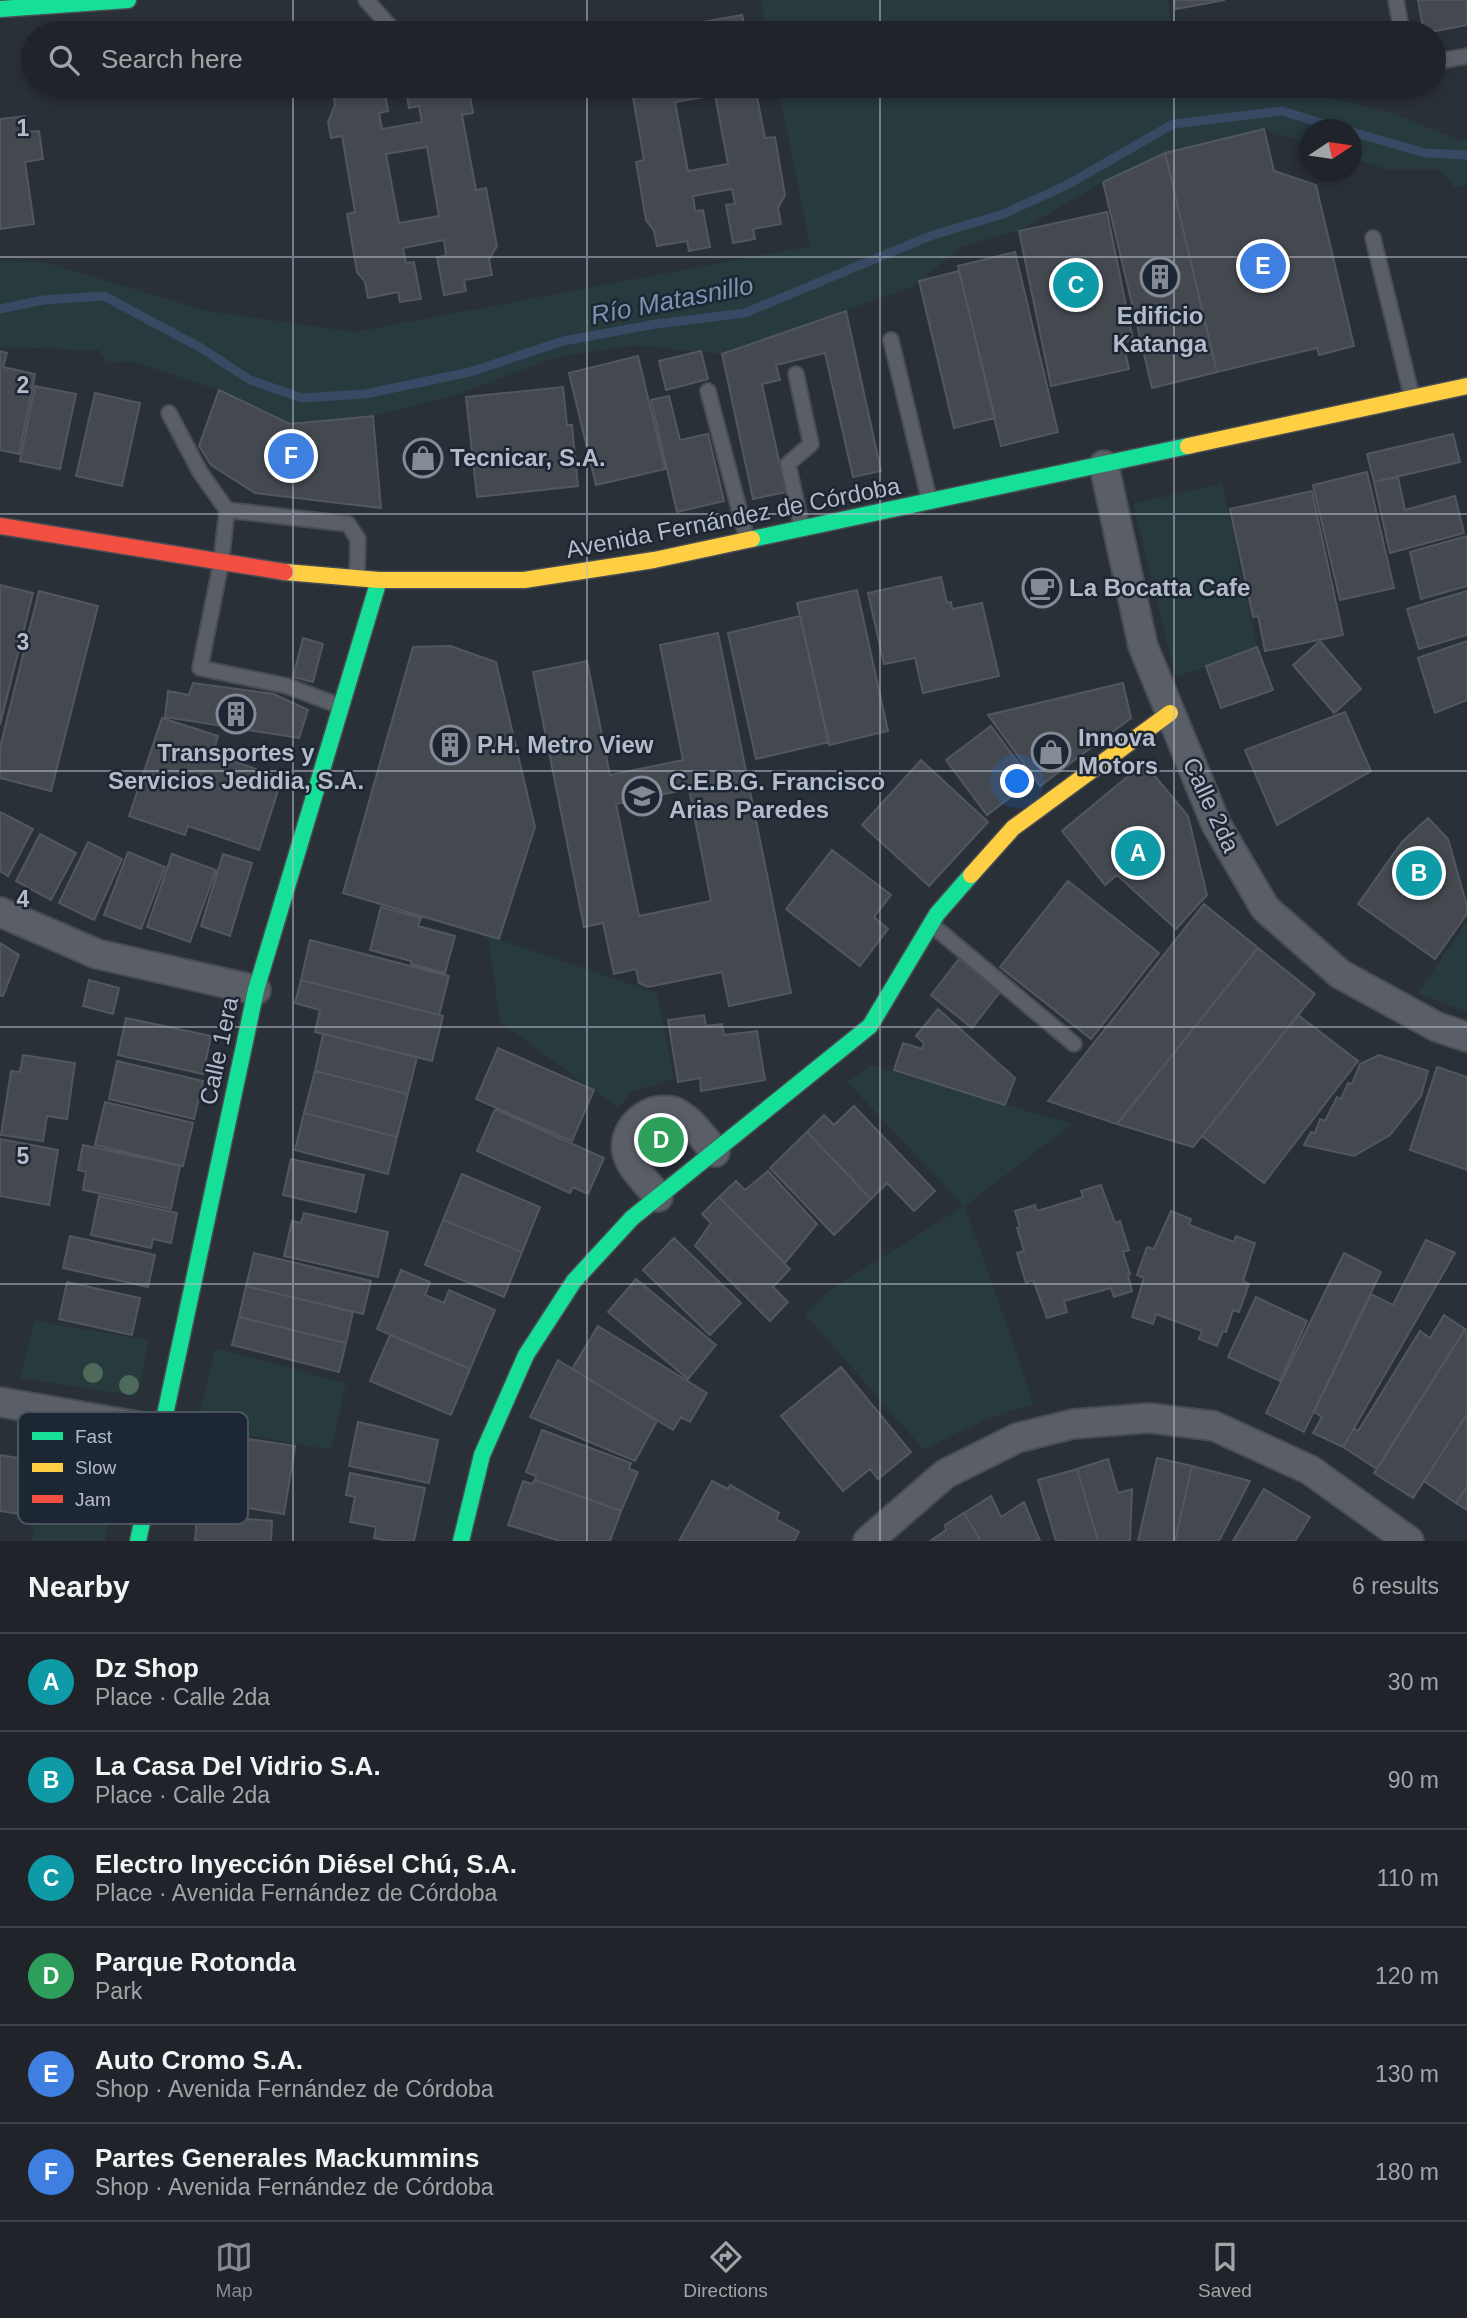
<!DOCTYPE html>
<html lang="en">
<head>
<meta charset="utf-8">
<style>
	body { margin:0; font-family:Helvetica,sans-serif; background:#282c32; color:#f1f3f6 }
	.compass { position:absolute; left:1299px; top:119px; width:63px; height:63px; border-radius:50%; background:#20242a; box-shadow:0 4px 10px #0003; rotate:77deg }
	.you { position:absolute; left:1018px; top:782px; width:24px; height:24px; margin:-18px; border:5px solid #fff; border-radius:50%; background:#1a73e8; box-shadow:0 0 0 10px #1a73e833 }
	.badge { display:grid; place-items:center; width:46px; height:46px; border-radius:50%; background:#848b96; color:#fff; font-size:23px; font-weight:700 }
	.pin { position:absolute; translate:-50% -50%; border:4px solid #fff; box-shadow:0 2px 7px #0006 }
	.list { margin:0; padding:0; list-style:none }
	h2 { display:flex; justify-content:space-between; align-items:center; height:91px; margin:0; padding:0 28px; font-size:30px }
	h2 small { font-size:23px; font-weight:400; color:#a2a4a8 }
	.list li { display:grid; grid-template-columns:46px 1fr auto; gap:21px; align-items:center; box-sizing:border-box; height:98px; padding:0 28px; border-top:2px solid #3d4147 }
	.list b { display:block; font-size:26px; white-space:nowrap }
	.list p { margin:0; font-size:23px; white-space:nowrap; color:#a2a4a8 }
	.list em { font-size:23px; font-style:normal; color:#a2a4a8 }
	.icon { flex:none; width:38px; height:38px; fill:none; stroke:currentColor; stroke-width:2; stroke-linecap:round; stroke-linejoin:round }
	.map { position:relative; flex:none; width:1467px; height:1541px; overflow:hidden }
	.search { position:absolute; background:#20242a; box-shadow:0 4px 10px #0003; left:21px; right:21px; top:21px; height:77px; display:flex; align-items:center; gap:18px; box-sizing:border-box; padding:0 24px; border-radius:38px; color:#a2a4a8; font-size:26px }
	.sheet { height:679px; background:#20242a }
	nav { display:flex; justify-content:space-around; align-items:center; box-sizing:border-box; height:98px; border-top:2px solid #3d4147; background:#20242a; font-size:19px; color:#a2a4a8 }
	nav a { display:grid; justify-items:center; gap:4px }
	nav .on { color:#848b96 }
	.map>svg:first-child { display:block }
	.green { fill:#273a3e }
	.lines { fill:none; stroke-linecap:round; stroke-linejoin:round }
	.stream { stroke:#384963; stroke-width:9 }
	.building { fill:#444950; stroke:#52575f; stroke-width:2; fill-rule:evenodd }
	.lane-casing { stroke:#484c53; stroke-width:18 }
	.street-casing { stroke:#484c53; stroke-width:32 }
	.fast-casing { stroke:#484c53; stroke-width:19 }
	.slow-casing { stroke:#484c53; stroke-width:19 }
	.jam-casing { stroke:#484c53; stroke-width:19 }
	.lane { stroke:#5a5e66; stroke-width:14 }
	.street { stroke:#5a5e66; stroke-width:28 }
	.fast { stroke:#16e098; stroke-width:16 }
	.slow { stroke:#ffcf43; stroke-width:16 }
	.jam { stroke:#f24e42; stroke-width:16 }
	.tree { fill:#4e6a5a }
	.grid { fill:none; stroke:#b4bcc9; stroke-width:2; stroke-opacity:0.55 }
	.labels { text-anchor:middle; stroke-width:5; stroke-linejoin:round; paint-order:stroke }
	.poi-label { font-size:24px; font-weight:bold; fill:#b4bcc9; stroke:#1d2633; text-anchor:start }
	.street-label { font-size:24px; fill:#b4bcc9; stroke:#1d2633 }
	.water-label { font-size:26px; font-style:italic; fill:#7c92b1; stroke:#1d2633 }
	.key { fill:#1d2633; stroke:#4a5360; stroke-width:2 }
	.key-label { font-size:19px; fill:#b4bcc9 }
	.grid-label { font-size:23px; text-anchor:middle; font-weight:bold; fill:#b4bcc9; stroke:#1d2633; stroke-width:5; stroke-linejoin:round; paint-order:stroke }
</style>
</head>
<body>
<div class="map">
<svg width="1467" height="1541" viewBox="0 0 1467 1541">
	<rect width="100%" height="100%" fill="#2a3038"/>
	<!-- green -->
	<path class="green" d="M761,0H1168L1173,33H767Z
		M778,86H1182L1184,95L1231,86H1284L1395,114L1459,140L1467,138V185L1455,188L1440,169H1385L1352,158V130H1310L1309,144L1264,129L1165,153L1103,182L1019,231L962,246L914,286L722,354L635,345L553,358L462,393L373,416L290,424L219,390L132,361L107,363L99,350L0,347V261L44,262L207,311L355,332L810,246Z
		M1222,483L1257,647L1176,677L1133,504Z
		M1467,921V1012L1418,993Z
		M488,936L657,993L674,1079L633,1091L618,1108L500,1022Z
		M871,1065L1072,1124L965,1206L1034,1404C994,1415 960,1430 924,1450L805,1314L830,1290L964,1206L847,1082Z
		M641 1142a20 20 0 1 1 40 0a20 20 0 1 1-40 0Z
		M34,1321L149,1340L137,1396L20,1378Z
		M215,1348L346,1383L331,1450L197,1426Z
		M45,1460L117,1474L105,1541H31Z"/>
	<g class="lines">
		<!-- stream -->
		<path class="stream" d="M1352,132L1425,153L1467,155
			M0,309L43,300L104,296L201,348L250,380L302,398L365,394L470,372L563,341L656,324L745,313L930,236L1003,214L1067,185L1173,124L1282,111L1344,130"/>
	</g>
	<!-- building -->
	<path class="building" d="M1174,0H1225L1176,9Z
		M1418,0H1467V25L1424,33Z
		M742,15L746,33H693L692,24Z
		M671,27L672,33H635Z
		M342,86H384L388,111L379,113L382,129L422,122L419,106L409,108L405,86H457L470,97L473,113L462,115L476,190L486,188L497,246L489,260L492,275L464,280L466,291L444,295L437,257L446,256L444,240L403,248L406,263L414,262L421,299L400,302L398,292L368,298L365,282L357,272L347,214L355,212L342,136L331,138L328,122L335,105L332,87ZM427,147L439,216L399,223L386,154Z
		M631,86H755L765,138L775,137L785,195L778,208L781,224L753,229L755,239L733,243L726,205L735,204L732,189L693,196L695,211L703,210L710,247L689,251L687,241L657,246L654,231L646,220L636,162L644,160ZM715,95L728,164L688,171L675,102Z
		M25,116L27,132L39,131L43,159L25,162L34,224L0,229V119Z
		M1264,129L1274,171L1316,185L1354,346L1319,355L1317,348L1217,372L1165,153Z
		M1165,153L1217,372L1152,388L1103,182Z
		M1107,212L1133,340L1123,342L1129,369L1051,386L1019,231Z
		M1015,252L1058,432L1001,446L958,266Z
		M959,271L995,418L954,428L919,281Z
		M846,311L881,471L853,477L825,353L776,365L780,380L762,384L786,492L753,499L722,354Z
		M0,351L7,353L3,367L35,374L19,454L0,450Z
		M701,351L708,379L666,390L659,361Z
		M638,356L665,469L596,485L569,373Z
		M35,386L76,394L60,469L20,461Z
		M563,387L567,425H572L578,486L477,497L466,397Z
		M219,390L290,424L373,416L381,508L255,493L211,465L199,446Z
		M95,393L140,403L122,486L76,476Z
		M669,396L680,440L708,434L724,501L677,512L651,400Z
		M1453,434L1460,462L1374,482L1367,454Z
		M1367,472L1394,588L1340,600L1313,485Z
		M1398,477L1405,510L1455,496L1464,533L1390,553L1374,482Z
		M1312,491L1343,635L1265,651L1258,616L1253,617L1230,509Z
		M1467,536V586L1421,599L1410,552Z
		M941,577L947,603L951,602L952,609L982,603L999,676L923,693L915,658L884,664L868,593Z
		M0,585L33,593L0,725Z
		M857,590L888,731L829,745L797,603Z
		M39,591L98,606L51,791L0,778V747Z
		M1467,591V635L1419,649L1407,609Z
		M800,616L829,742L756,759L728,633Z
		M718,633L791,993L729,1006L722,972L648,987L639,983L636,969L614,974L603,923L584,927L533,672L587,661L610,775L683,760L660,645ZM689,789L711,901L639,916L616,804Z
		M303,638L323,644L313,682L293,677Z
		M1320,641L1361,689L1334,713L1293,665Z
		M1467,641V700L1435,713L1418,658Z
		M450,646L496,662L535,827L499,939L343,893L413,647Z
		M1257,647L1273,690L1221,708L1206,666Z
		M193,683L274,694L308,710L299,738L165,717L168,691L189,695Z
		M1123,683L1131,718L1040,786L988,715Z
		M1345,712L1371,771L1277,825L1245,750Z
		M162,718L218,736L213,754L282,778L259,850L188,826L185,835L129,816Z
		M991,726L1032,781L987,815L946,760Z
		M921,760L988,822L929,886L862,825Z
		M1144,763L1188,816L1207,895L1176,929L1117,875L1105,885L1062,831Z
		M0,812L33,829L8,876L0,871Z
		M1428,818L1448,839L1467,906V914L1435,959L1358,904L1402,842Z
		M40,834L76,853L51,900L16,881Z
		M88,842L122,859L94,920L59,903Z
		M832,850L891,895L874,917L888,929L860,966L786,909Z
		M128,852L165,867L141,929L104,915Z
		M172,854L216,870L190,942L147,927Z
		M223,854L252,863L230,936L201,926Z
		M1068,881L1159,953L1091,1039L1000,967Z
		M1204,904L1258,948L1117,1124L1048,1101Z
		M381,907L421,918L418,926L455,936L445,973L411,964V961L370,950Z
		M310,940L449,976L439,1015L301,980Z
		M0,943L19,955L3,996H0Z
		M1258,948L1315,994L1202,1136L1193,1147L1117,1124Z
		M959,959L1000,992L972,1028L931,995Z
		M89,980L119,988L113,1014L83,1006Z
		M301,980L443,1016L432,1061L315,1032L320,1010L295,1003Z
		M938,1009L1015,1078L1005,1105L894,1070L903,1043L922,1049L924,1043L916,1036Z
		M704,1015L706,1026L722,1024L724,1035L757,1031L765,1080L701,1091L700,1078L678,1082L668,1020Z
		M1298,1015L1358,1061L1264,1183L1202,1136Z
		M126,1018L211,1036L203,1074L118,1055Z
		M323,1034L417,1057L408,1094L315,1071Z
		M498,1048L594,1090L572,1141L476,1099Z
		M23,1055L75,1063L67,1119L47,1116L43,1141L1,1135L11,1071L20,1072Z
		M1379,1055L1428,1071L1421,1096L1390,1135L1354,1156L1304,1145L1311,1132L1315,1133L1320,1119L1325,1121L1337,1097L1341,1099L1348,1083L1352,1084L1360,1064Z
		M117,1061L203,1081L194,1119L109,1099Z
		M1437,1067L1467,1077V1170L1410,1150Z
		M315,1071L408,1094L397,1137L304,1113Z
		M105,1102L193,1123L183,1166L95,1145Z
		M854,1106L935,1191L914,1211L887,1183L871,1199L807,1132L824,1115L834,1125Z
		M495,1109L604,1158L588,1194L573,1187L570,1193L477,1151Z
		M304,1113L397,1137L388,1174L295,1150Z
		M807,1132L871,1199L834,1235L770,1168Z
		M0,1139L58,1150L49,1205L0,1196Z
		M83,1145L180,1166L171,1209L83,1190L86,1172L78,1170Z
		M291,1159L364,1175L356,1212L283,1195Z
		M768,1171L817,1224L785,1263L719,1197L736,1181L745,1190Z
		M462,1174L540,1207L522,1252L443,1220Z
		M1101,1185L1115,1223L1120,1221L1129,1250L1123,1252L1130,1274L1128,1275L1132,1291L1114,1297L1111,1288L1064,1301L1067,1312L1047,1318L1033,1280L1026,1283L1017,1253L1024,1251L1017,1228L1020,1227L1015,1211L1035,1205L1037,1211L1083,1197L1081,1191Z
		M99,1196L177,1213L171,1243L153,1239L151,1248L91,1235Z
		M719,1197L790,1269L773,1287L788,1302L770,1321L695,1246L711,1223L702,1214Z
		M1171,1211L1191,1219L1189,1225L1234,1242L1236,1236L1255,1243L1243,1281L1249,1284L1239,1312L1233,1310L1226,1332L1223,1331L1217,1346L1199,1339L1202,1331L1156,1314L1153,1324L1132,1317L1144,1278L1137,1275L1147,1247L1154,1249Z
		M304,1213L388,1232L378,1277L284,1256L292,1221L301,1223Z
		M443,1220L522,1252L504,1297L425,1265Z
		M70,1236L155,1255L148,1287L63,1268Z
		M674,1238L741,1303L710,1335L643,1270Z
		M1426,1240L1455,1253L1354,1428L1343,1447L1313,1433L1322,1417L1314,1412L1371,1294L1393,1305Z
		M254,1253L371,1281L363,1314L246,1286Z
		M1344,1253L1381,1272L1304,1432L1266,1413Z
		M401,1270L430,1282L425,1295L444,1303L449,1290L495,1310L470,1369L377,1329Z
		M636,1279L716,1345L688,1379L608,1312Z
		M67,1282L140,1298L132,1335L59,1319Z
		M246,1286L353,1312L346,1343L239,1317Z
		M1256,1297L1307,1321L1280,1381L1228,1357Z
		M1444,1315L1465,1329L1377,1469L1343,1447L1354,1428L1358,1431L1420,1331L1430,1338Z
		M239,1317L346,1343L339,1372L232,1345Z
		M598,1326L707,1393L690,1422L681,1417L673,1430L572,1369Z
		M1465,1329L1467,1330V1414L1413,1498L1374,1473Z
		M390,1335L470,1369L451,1415L370,1381Z
		M558,1360L657,1421L635,1461L530,1417Z
		M841,1367L911,1452L878,1479L870,1469L843,1491L781,1416Z
		M1467,1414V1487L1456,1503L1424,1481Z
		M358,1422L438,1440L429,1483L349,1466Z
		M542,1430L631,1463L629,1469L638,1472L621,1511L535,1480L536,1476L526,1472Z
		M215,1434L295,1446L284,1514L225,1504L229,1475L209,1472Z
		M0,1455L42,1462L34,1516L0,1511Z
		M1157,1458L1192,1466L1175,1541H1138Z
		M1108,1459L1118,1493L1132,1489L1130,1541H1098L1077,1469Z
		M1192,1466L1250,1481L1219,1541H1175Z
		M1077,1469L1098,1541H1056L1038,1480Z
		M350,1473L425,1488L414,1541H389L374,1538L376,1527L350,1522L355,1497L346,1495Z
		M535,1480L621,1511L610,1541H560L508,1525L523,1481L532,1484Z
		M712,1481L728,1489L730,1485L779,1513L776,1519L799,1532L794,1541H679Z
		M1467,1487V1510L1456,1503Z
		M1264,1489L1310,1517L1295,1541H1233Z
		M991,1496L1001,1517L1024,1502L1040,1541H981L964,1513Z
		M964,1513L981,1541H930L946,1530L945,1525Z
		M197,1515L272,1521L271,1541H195Z"/>
	<g class="lines">
		<defs>
			<path id="lane" d="M366,0L396,33
				M1396,0L1402,33
				M1434,62L1467,56
				M1373,238L1412,397
				M891,340L929,499
				M796,374L811,444L788,464L802,528
				M708,391L747,539
				M169,413L200,472L227,510
				M340,706L287,686L200,668L221,563L227,510L348,524L358,539L357,577
				M932,925L1074,1044"/>
			<path id="street" d="M1104,465L1143,646L1216,824L1265,908L1340,974L1437,1027L1467,1037
				M0,912L97,954L256,990
				M658,1197C649,1184 630,1168 627,1152C622,1126 653,1102 677,1113C693,1122 703,1138 715,1152
				M0,1402L160,1430
				M868,1541L945,1474L1017,1438L1073,1424L1149,1418L1214,1426L1310,1470L1409,1541"/>
			<path id="fast" d="M0,9L128,0
				M752,539L1188,446
				M138,1541L256,990L379,580
				M461,1541L482,1455L526,1355L574,1281L632,1218L870,1026L937,914L971,875"/>
			<path id="slow" d="M1188,446L1467,386
				M285,572L379,580H524L654,560L752,539
				M971,875L1013,828L1170,713"/>
			<path id="jam" d="M0,526L285,572"/>
		</defs>
		<!-- lane casing -->
		<use href="#lane" class="lane-casing"/>
		<!-- street casing -->
		<use href="#street" class="street-casing"/>
		<!-- fast casing -->
		<use href="#fast" class="fast-casing"/>
		<!-- slow casing -->
		<use href="#slow" class="slow-casing"/>
		<!-- jam casing -->
		<use href="#jam" class="jam-casing"/>
		<!-- lane -->
		<use href="#lane" class="lane"/>
		<!-- street -->
		<use href="#street" class="street"/>
		<!-- fast -->
		<use href="#fast" class="fast"/>
		<!-- slow -->
		<use href="#slow" class="slow"/>
		<!-- jam -->
		<use href="#jam" class="jam"/>
	</g>
	<!-- trees -->
	<g class="tree">
		<circle cx="93" cy="1373" r="10"/>
		<circle cx="129" cy="1385" r="10"/>
	</g>
	<!-- grid -->
	<path class="grid" d="M293,0V33M587,0V33M880,0V33M1174,0V33M293,86V1541M587,86V1541M880,86V1541M1174,86V1541M0,257H1467M0,514H1467M0,771H1467M0,1027H1467M0,1284H1467"/>
	<!-- icons -->
	<defs>
		<symbol id="building-ring" viewBox="-11 -11 22 22"><circle r="9.5" fill="#1d2633" stroke="#848b96" stroke-width="1.5"/><path d="M-4-6H4V6H1V3H-1V6H-4ZM-2.5-4.3h1.7v1.8h-1.7ZM.8-4.3h1.7v1.8H.8ZM-2.5-1h1.7V.8h-1.7ZM.8-1h1.7V.8H.8Z" fill="#848b96"/></symbol>
		<symbol id="shop-ring" viewBox="-11 -11 22 22"><circle r="9.5" fill="#1d2633" stroke="#848b96" stroke-width="1.5"/><path d="M-5-2.5h2.3a2.7 3.5 0 0 1 5.4 0H5L5.5 6h-11ZM-1.5-2.5h3a1.5 2.3 0 0 0-3 0Z" fill="#848b96"/></symbol>
		<symbol id="cafe-ring" viewBox="-11 -11 22 22"><circle r="9.5" fill="#1d2633" stroke="#848b96" stroke-width="1.5"/><path d="M-5.5-4.5H6V0H3Q3 3.5 0 3.5H-2.5Q-5.5 3.5-5.5 0ZM3-3.2v2h1.7v-2ZM-6 4.5H4V6H-6Z" fill="#848b96"/></symbol>
		<symbol id="school-ring" viewBox="-11 -11 22 22"><circle r="9.5" fill="#1d2633" stroke="#848b96" stroke-width="1.5"/><path d="M0-5L7-2L0 1L-7-2ZM-4 1L0 2.5L4 1V4Q0 6-4 4Z" fill="#848b96"/></symbol>
	</defs>
	<g fill-rule="evenodd">
		<use href="#building-ring" x="1138" y="255" width="44" height="44"/>
		<use href="#shop-ring" x="401" y="436" width="44" height="44"/>
		<use href="#cafe-ring" x="1020" y="566" width="44" height="44"/>
		<use href="#building-ring" x="214" y="692" width="44" height="44"/>
		<use href="#building-ring" x="428" y="723" width="44" height="44"/>
		<use href="#shop-ring" x="1029" y="730" width="44" height="44"/>
		<use href="#school-ring" x="620" y="774" width="44" height="44"/>
	</g>
	<g class="labels">
		<!-- poi labels -->
		<g class="poi-label">
			<text x="1160" y="324" text-anchor="middle">Edificio<tspan x="1160" dy="28">Katanga</tspan></text>
			<text x="450" y="466">Tecnicar, S.A.</text>
			<text x="1069" y="596">La Bocatta Cafe</text>
			<text x="1078" y="746">Innova<tspan x="1078" dy="28">Motors</tspan></text>
			<text x="477" y="753">P.H. Metro View</text>
			<text x="236" y="761" text-anchor="middle">Transportes y<tspan x="236" dy="28">Servicios Jedidia, S.A.</tspan></text>
			<text x="669" y="790">C.E.B.G. Francisco<tspan x="669" dy="28">Arias Paredes</tspan></text>
		</g>
		<!-- street labels -->
		<g class="street-label">
			<text transform="translate(733 518) rotate(-11)" y="8">Avenida Fernández de Córdoba</text>
			<text transform="translate(1211 805) rotate(65)" y="8">Calle 2da</text>
			<text transform="translate(219 1051) rotate(-78)" y="8">Calle 1era</text>
		</g>
		<!-- water labels -->
		<g class="water-label">
			<text transform="translate(672 300) rotate(-11)" y="9">Río Matasnillo</text>
		</g>
	</g>
	<!-- legend -->
	<rect x="18" y="1412" width="230" height="112" rx="10" class="key"/>
	<rect x="32" y="1432" width="31" height="8" fill="#16e098"/>
	<rect x="32" y="1463" width="31" height="9" fill="#ffcf43"/>
	<rect x="32" y="1495" width="31" height="8" fill="#f24e42"/>
	<g class="key-label">
		<text x="75" y="1443">Fast</text>
		<text x="75" y="1474">Slow</text>
		<text x="75" y="1506">Jam</text>
	</g>
	<g class="grid-label">
		<text x="23" y="136">1</text>
		<text x="23" y="393">2</text>
		<text x="23" y="650">3</text>
		<text x="23" y="907">4</text>
		<text x="23" y="1164">5</text>
	</g>
</svg>
<svg class="compass" viewBox="-18 -18 36 36"><path d="M0-13l5 13h-10z" fill="#e53935"/><path d="M0 13l5-13h-10z" fill="#a2a4a8"/></svg>
<div class="you"></div>
<div class="pin badge" style="left:1138px;top:853px;background:#0f9aa8">A</div>
<div class="pin badge" style="left:1419px;top:873px;background:#0f9aa8">B</div>
<div class="pin badge" style="left:1076px;top:285px;background:#0f9aa8">C</div>
<div class="pin badge" style="left:661px;top:1140px;background:#2e9e5b">D</div>
<div class="pin badge" style="left:1263px;top:266px;background:#3f7fe0">E</div>
<div class="pin badge" style="left:291px;top:456px;background:#3f7fe0">F</div>
<div class="search"><svg class="icon" aria-label="search" viewBox="0 0 24 24"><circle cx="10" cy="10" r="6"/><path d="M15 15l6 6"/></svg>Search here</div>
</div>
<section class="sheet">
<h2>Nearby<small>6 results</small></h2>
<ul class="list">
<li><span class="badge" style="background:#0f9aa8">A</span><div><b>Dz Shop</b><p>Place · Calle 2da</p></div><em>30 m</em></li>
<li><span class="badge" style="background:#0f9aa8">B</span><div><b>La Casa Del Vidrio S.A.</b><p>Place · Calle 2da</p></div><em>90 m</em></li>
<li><span class="badge" style="background:#0f9aa8">C</span><div><b>Electro Inyección Diésel Chú, S.A.</b><p>Place · Avenida Fernández de Córdoba</p></div><em>110 m</em></li>
<li><span class="badge" style="background:#2e9e5b">D</span><div><b>Parque Rotonda</b><p>Park</p></div><em>120 m</em></li>
<li><span class="badge" style="background:#3f7fe0">E</span><div><b>Auto Cromo S.A.</b><p>Shop · Avenida Fernández de Córdoba</p></div><em>130 m</em></li>
<li><span class="badge" style="background:#3f7fe0">F</span><div><b>Partes Generales Mackummins</b><p>Shop · Avenida Fernández de Córdoba</p></div><em>180 m</em></li>
</ul>
</section>
<nav>
<a class="on"><svg class="icon" aria-label="map" viewBox="0 0 24 24"><path d="M3 6l6-2 6 2 6-2v14l-6 2-6-2-6 2zM9 4v14M15 6v14"/></svg>Map</a>
<a><svg class="icon" aria-label="directions" viewBox="0 0 24 24"><path d="M12 3l9 9-9 9-9-9zM9 14v-3h6M13 9l2 2-2 2"/></svg>Directions</a>
<a><svg class="icon" aria-label="saved" viewBox="0 0 24 24"><path d="M7 4h10v16l-5-4-5 4z"/></svg>Saved</a>
</nav>
</body>
</html>
